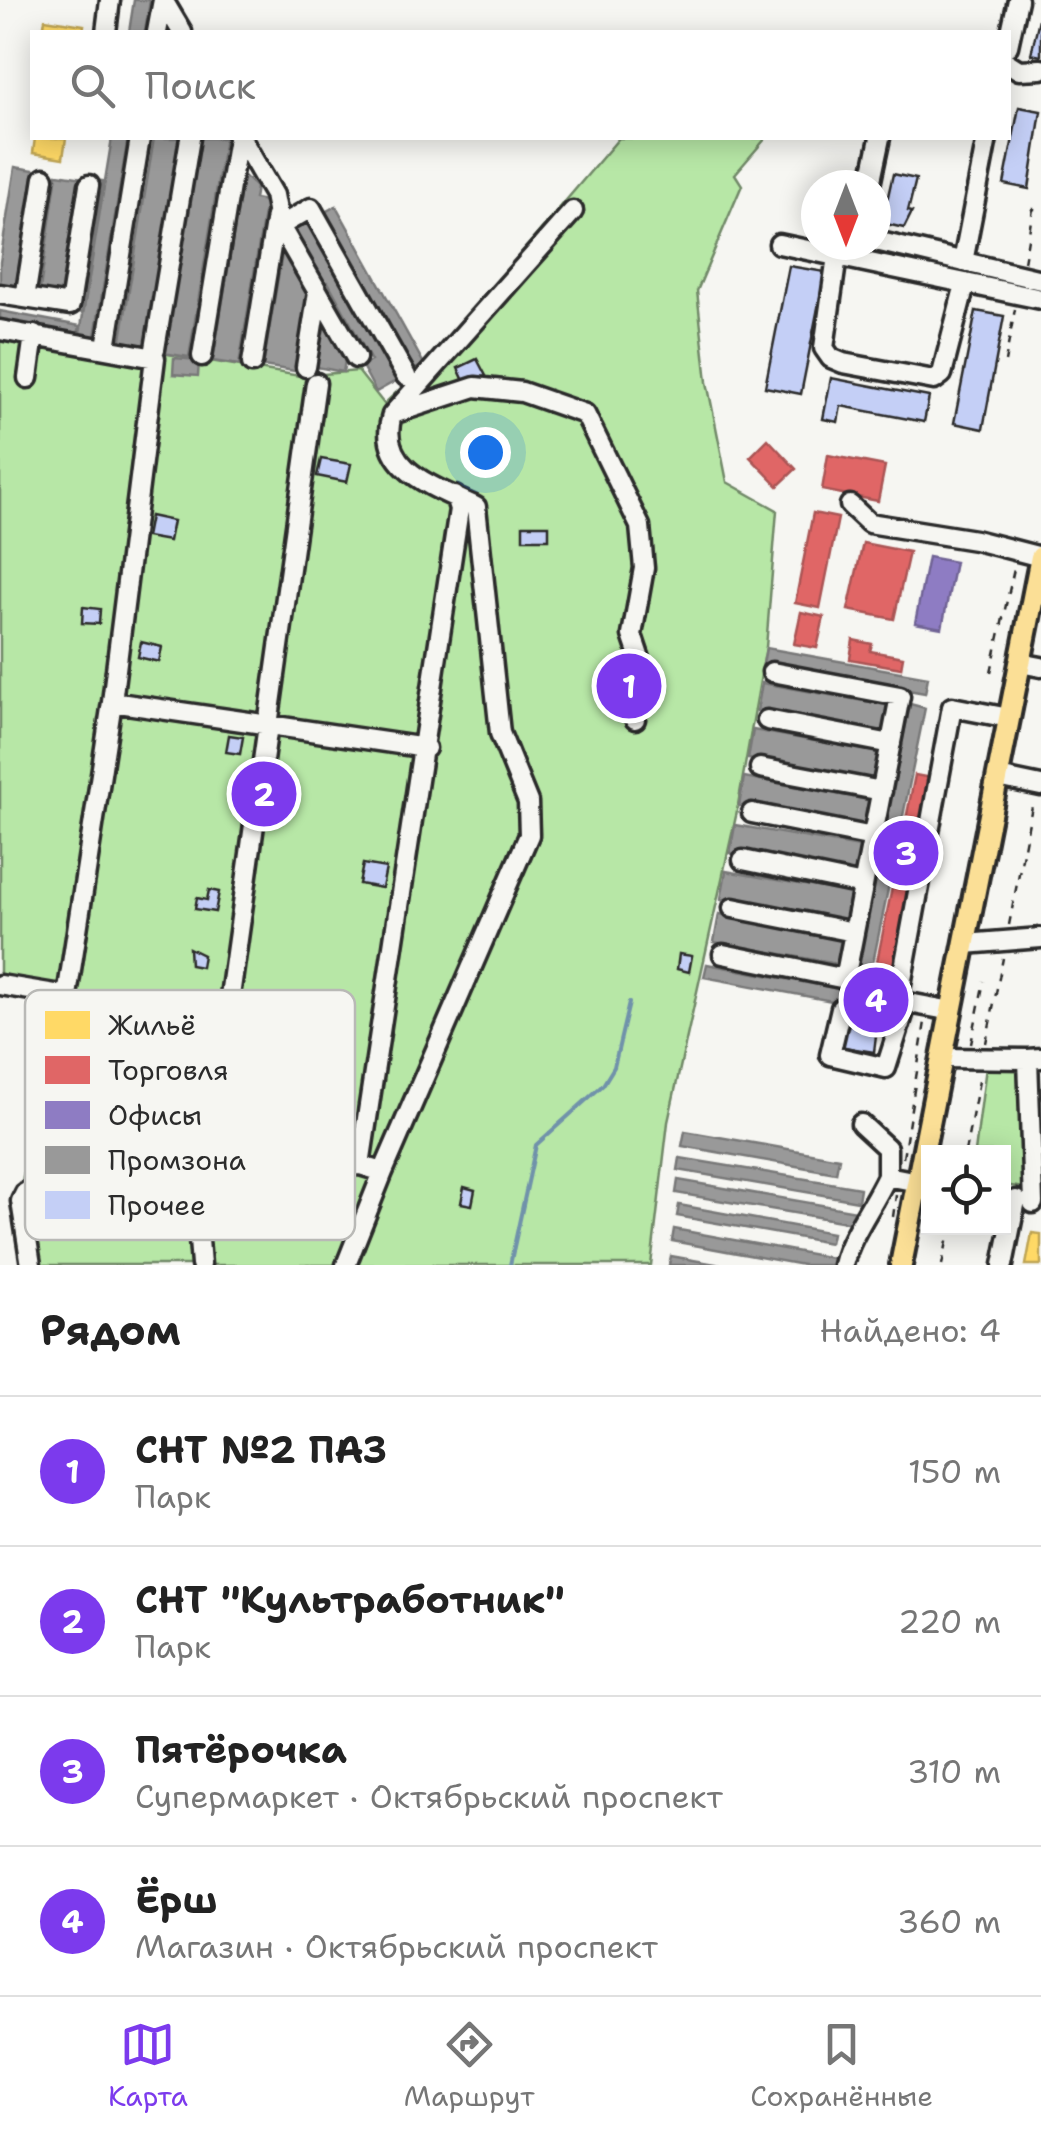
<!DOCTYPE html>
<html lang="ru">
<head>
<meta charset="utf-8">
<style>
	body { margin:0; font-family:"Shantell Sans",sans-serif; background:#f6f6f6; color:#222 }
	.controls { position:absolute; right:30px; bottom:30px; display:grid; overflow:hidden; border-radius:0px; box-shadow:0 5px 25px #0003 }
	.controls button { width:90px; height:90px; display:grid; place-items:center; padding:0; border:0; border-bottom:2px solid #e0e0e0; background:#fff; color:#222; font:50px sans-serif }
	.compass { position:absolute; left:801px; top:170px; width:90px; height:90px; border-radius:50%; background:#fff; box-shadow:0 5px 25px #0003; rotate:180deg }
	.you { position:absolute; left:485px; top:452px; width:35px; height:35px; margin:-25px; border:8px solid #fff; border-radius:50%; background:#1a73e8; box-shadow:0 0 0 15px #1a73e833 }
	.badge { display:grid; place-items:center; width:65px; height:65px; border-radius:50%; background:#7c3aed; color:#fff; font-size:32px; font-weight:700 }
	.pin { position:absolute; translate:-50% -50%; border:5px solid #fff; box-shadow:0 2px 10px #0006 }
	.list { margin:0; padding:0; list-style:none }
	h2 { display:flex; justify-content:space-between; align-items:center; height:130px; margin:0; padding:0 40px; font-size:42px }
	h2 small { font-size:32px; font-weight:400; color:#767676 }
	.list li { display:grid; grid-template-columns:65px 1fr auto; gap:30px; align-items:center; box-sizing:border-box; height:150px; padding:0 40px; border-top:2px solid #e0e0e0 }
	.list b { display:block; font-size:38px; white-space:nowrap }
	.list p { margin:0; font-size:32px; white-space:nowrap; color:#767676 }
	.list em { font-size:32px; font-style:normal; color:#767676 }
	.icon { flex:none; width:55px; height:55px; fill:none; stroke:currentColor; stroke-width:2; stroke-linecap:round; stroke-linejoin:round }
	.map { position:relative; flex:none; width:1041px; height:1265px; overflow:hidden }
	.search { position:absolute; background:#fff; box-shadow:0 5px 25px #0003; left:30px; right:30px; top:30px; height:110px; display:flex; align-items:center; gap:25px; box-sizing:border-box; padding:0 35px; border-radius:0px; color:#767676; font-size:38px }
	.sheet { height:730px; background:#fff }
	nav { display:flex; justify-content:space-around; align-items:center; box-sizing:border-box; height:140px; border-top:2px solid #e0e0e0; background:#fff; font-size:28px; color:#767676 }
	nav a { display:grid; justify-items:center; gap:5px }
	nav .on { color:#7c3aed }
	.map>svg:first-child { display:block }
	.green { fill:#b7e7a6; stroke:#718968; stroke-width:2.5 }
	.homes { fill:#ffd966; stroke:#bfa554; stroke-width:2.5 }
	.shops { fill:#e06666; stroke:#aa5454; stroke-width:2.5 }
	.offices { fill:#8e7cc3; stroke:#706495; stroke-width:2.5 }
	.industry { fill:#999; stroke:#787878; stroke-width:2.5 }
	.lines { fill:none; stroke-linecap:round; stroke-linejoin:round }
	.stream { stroke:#7092aa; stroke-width:4 }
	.building { fill:#c4cff6; stroke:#2b2b2b; stroke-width:2.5 }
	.minor-casing { stroke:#2b2b2b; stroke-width:25 }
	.major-casing { stroke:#2b2b2b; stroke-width:28 }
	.path { stroke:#2b2b2b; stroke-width:2.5; stroke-dasharray:8 8; stroke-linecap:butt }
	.minor { stroke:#f6f6f2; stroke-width:18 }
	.major { stroke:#fbdf96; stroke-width:20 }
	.key { fill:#f6f6f2; stroke:#b9b9b6; stroke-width:2.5 }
	.key-label { font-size:28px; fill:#2b2b2b }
</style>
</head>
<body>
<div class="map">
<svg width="1041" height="1265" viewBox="0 0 1041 1265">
	<rect width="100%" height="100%" fill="#f6f6f2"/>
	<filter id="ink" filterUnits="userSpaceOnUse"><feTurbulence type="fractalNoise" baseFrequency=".01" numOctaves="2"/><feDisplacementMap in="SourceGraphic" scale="20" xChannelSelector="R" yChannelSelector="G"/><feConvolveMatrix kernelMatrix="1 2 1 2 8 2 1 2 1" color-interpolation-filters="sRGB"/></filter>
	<g filter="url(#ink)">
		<!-- green -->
		<path class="green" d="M619,138H766L735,174L742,185L697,291L707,382L727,482L777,510L766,647L736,816L668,1122L651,1265H36L22,1183L54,1004L0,995V326L300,376L358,371L384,404L426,365Z
			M986,1067H1021L1024,1188L1004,1185V1152H975Z"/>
		<!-- homes -->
		<path class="homes" d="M45,19L84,25L83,32H43Z
			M35,138H66L63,158L33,153Z
			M1032,1233L1041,1234V1265H1026Z"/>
		<!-- shops -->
		<path class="shops" d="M768,439L796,469L778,486L750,457Z
			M828,455L885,466L878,501L822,490Z
			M813,513L838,518L820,608L795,603Z
			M863,543L909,552L894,619L848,610Z
			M801,612L824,617L817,648L794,644Z
			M853,640L872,644L870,651L903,657L901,668L850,659Z
			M915,775L931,778L890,985L873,981Z
			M871,993L888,996L885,1013L868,1009Z"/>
		<!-- offices -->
		<path class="offices" d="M928,557L955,562L942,628L915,623Z"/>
		<!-- industry -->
		<path class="industry" d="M134,0H150L145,32H129Z
			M112,138H128L94,342L79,339Z
			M154,138H181L146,350L120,345Z
			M198,138H225L189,357L163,353Z
			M15,167L34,170L15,292L0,290V262Z
			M57,174L84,178L68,283L62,282L61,293L54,292L53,298L39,296Z
			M243,175L256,187L254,199L266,201L239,365L213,361Z
			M94,180L103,181L83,313L74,311Z
			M336,206L424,364L414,370L325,212Z
			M304,215L374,341L379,338L401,378L376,392L362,366L371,361L328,282L320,287L286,225Z
			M284,242L309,288L295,371L263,366Z
			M0,311L80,326L77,339L0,325Z
			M325,317L346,355L343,372L317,367Z
			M174,358L199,360L198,376L173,374Z
			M766,648L928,677L925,693L763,664Z
			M762,683L892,706L887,734L757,711Z
			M910,704L925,708L869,982L854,979Z
			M753,730L883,753L878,782L748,759Z
			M744,777L874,801L869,829L739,806Z
			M735,825L865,848L860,877L730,853Z
			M726,871L856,894L851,923L721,899Z
			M719,914L848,937L843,965L714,942Z
			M707,964L866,994L864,1007L704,977Z
			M685,1131L839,1158L836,1173L682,1146Z
			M680,1158L860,1188L858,1201L678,1170Z
			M678,1180L856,1211L853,1223L676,1193Z
			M679,1205L832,1233L830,1243L677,1216Z
			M674,1229L838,1259L837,1265H803L672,1241Z
			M671,1256L721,1265H669Z"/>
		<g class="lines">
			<!-- stream -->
			<path class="stream" d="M510,1265L536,1145L603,1085L614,1067L629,1003"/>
		</g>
		<!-- building -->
		<path class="building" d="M1041,10V56L1031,54Z
			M1019,107L1041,111L1029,189L1004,184Z
			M893,174L916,179L908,211L912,212L904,228L882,223V204L886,205Z
			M789,266L825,272L801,394L765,387Z
			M976,311L1004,316L983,429L954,423Z
			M477,359L486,376L466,385L458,368Z
			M831,378L929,397L924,422L841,406L838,422L823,419Z
			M321,459L351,464L347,482L317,476Z
			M150,516L173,521L169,541L146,537Z
			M523,525H549V539H523Z
			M83,607L100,609L99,624L82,623Z
			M141,642L162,647L159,662L138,657Z
			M229,735L243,737L240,754L226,752Z
			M363,864L386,868L382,888L359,884Z
			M209,890L219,892L215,912L195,909L197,898L207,900Z
			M189,948L203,955L201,967L190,965Z
			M679,954L692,956L689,972L677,969Z
			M847,1016L878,1020L874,1052L843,1047Z
			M464,1187L475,1190L472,1205L461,1203Z"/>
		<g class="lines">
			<defs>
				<path id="minor" d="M163,0L182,32
					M106,32L110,0
					M157,32L163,0
					M1008,46L1018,0
					M1008,63L1019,70L1041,69
					M241,138L274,195L280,226L356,358
					M44,178L25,298L70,305L89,185
					M870,185L880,138
					M280,226L311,208L406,376
					M876,241L1041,280
					M779,244L1041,299
					M837,256L824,348L831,358L843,363L934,380L942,374L965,284
					M963,262L987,138
					M0,294L25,298
					M0,330L155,358L112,702L67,996L72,1014L224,1039
					M107,341L140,138
					M155,349L190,138
					M202,356L238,138
					M252,363L276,216
					M306,367L318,292
					M28,378L34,335
					M393,414L475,387L522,392L585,414L640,526L644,568L632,635L640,659L635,719
					M850,505L869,523L975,540L1041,557
					M1020,663L1041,667
					M772,672L900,696L845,979
					M112,702L426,748
					M767,720L891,744
					M760,768L882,791
					M998,777L1041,786
					M752,813L873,837
					M743,860L863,885
					M733,908L854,932
					M965,944L1041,938
					M723,954L900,990
					M0,985L67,996
					M952,1011L898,1001L952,707L1009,718
					M899,1021L841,1008L830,1055L886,1068L907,1002
					M942,1058L1028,1059
					M861,1124L887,1148V1176L928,1184
					M360,1165L459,509L455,496
					M1033,1203L1028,1059L1041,1058
					M31,1265L21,1201L25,1193L39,1185L360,1165L383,1172L529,835L528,802L500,733L476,507C438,488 375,470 392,415L573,211
					M201,1265L194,1176L224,1039L316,383
					M346,1265L383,1172
					M843,1265C850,1235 873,1206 887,1176
					M1003,1265L1016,1200"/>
				<path id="major" d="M901,1265L1041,557"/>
			</defs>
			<!-- minor casing -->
			<use href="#minor" class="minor-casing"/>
			<!-- major casing -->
			<use href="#major" class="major-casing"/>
			<!-- path -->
			<path class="path" d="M1024,262L1033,209L1041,210
				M1005,362L1015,309
				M991,672L1014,569
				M1009,925L1033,801
				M986,1043L1003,958
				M971,1044L984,981
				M965,1152L980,1076
				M903,1158L925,1022
				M893,1217L896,1195
				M942,1265L950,1228"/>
			<!-- minor -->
			<use href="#minor" class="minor"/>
			<!-- major -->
			<use href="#major" class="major"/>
		</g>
	</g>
	<!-- legend -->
	<rect x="25" y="990" width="330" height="250" rx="15" class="key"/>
	<rect x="45" y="1011" width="45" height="28" fill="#ffd966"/>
	<rect x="45" y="1056" width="45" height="28" fill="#e06666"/>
	<rect x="45" y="1101" width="45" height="28" fill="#8e7cc3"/>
	<rect x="45" y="1146" width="45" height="28" fill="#999"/>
	<rect x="45" y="1191" width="45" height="28" fill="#c4cff6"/>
	<g class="key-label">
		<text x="108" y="1035">Жильё</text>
		<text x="108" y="1080">Торговля</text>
		<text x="108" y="1125">Офисы</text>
		<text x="108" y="1170">Промзона</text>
		<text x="108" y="1215">Прочее</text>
	</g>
</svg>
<div class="controls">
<button><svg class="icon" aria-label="locate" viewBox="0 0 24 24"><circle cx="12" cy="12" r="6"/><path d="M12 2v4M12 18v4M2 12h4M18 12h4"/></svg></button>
</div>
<svg class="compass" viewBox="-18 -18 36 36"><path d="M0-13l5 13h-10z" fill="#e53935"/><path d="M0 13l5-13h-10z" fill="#767676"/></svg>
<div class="you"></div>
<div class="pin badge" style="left:629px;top:686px">1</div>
<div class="pin badge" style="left:264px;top:794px">2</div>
<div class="pin badge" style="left:906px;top:853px">3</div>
<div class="pin badge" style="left:876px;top:1000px">4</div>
<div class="search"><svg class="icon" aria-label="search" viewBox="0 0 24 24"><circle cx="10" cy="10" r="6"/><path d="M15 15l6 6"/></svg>Поиск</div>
</div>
<section class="sheet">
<h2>Рядом<small>Найдено: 4</small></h2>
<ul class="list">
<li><span class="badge">1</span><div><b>СНТ №2 ПАЗ</b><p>Парк</p></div><em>150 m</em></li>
<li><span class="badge">2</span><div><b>СНТ &quot;Культработник&quot;</b><p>Парк</p></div><em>220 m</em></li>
<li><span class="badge">3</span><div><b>Пятёрочка</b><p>Супермаркет · Октябрьский проспект</p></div><em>310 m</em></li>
<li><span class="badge">4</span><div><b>Ёрш</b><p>Магазин · Октябрьский проспект</p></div><em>360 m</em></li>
</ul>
</section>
<nav>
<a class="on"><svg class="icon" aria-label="map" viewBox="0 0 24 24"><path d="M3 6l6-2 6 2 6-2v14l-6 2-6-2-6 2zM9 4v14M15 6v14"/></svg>Карта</a>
<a><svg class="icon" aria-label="directions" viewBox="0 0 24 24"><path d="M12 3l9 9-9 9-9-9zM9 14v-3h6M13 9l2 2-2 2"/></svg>Маршрут</a>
<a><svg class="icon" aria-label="saved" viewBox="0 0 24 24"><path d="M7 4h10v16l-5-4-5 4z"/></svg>Сохранённые</a>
</nav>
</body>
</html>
